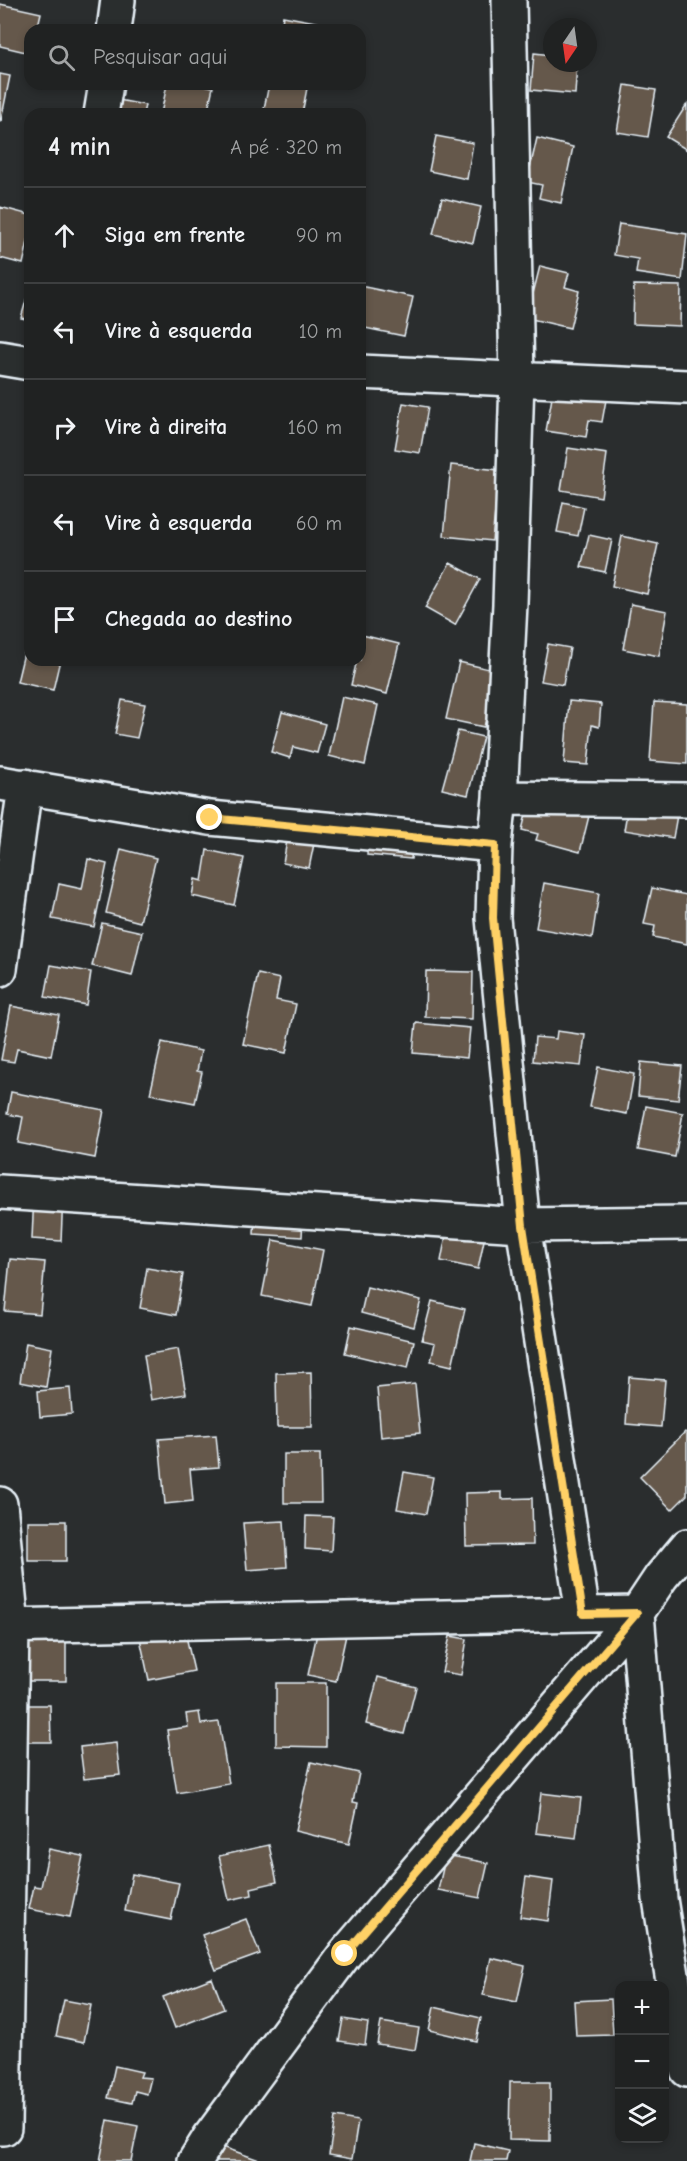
<!DOCTYPE html>
<html lang="pt">
<head>
<meta charset="utf-8">
<style>
	body { margin:0; font-family:"Comic Neue",sans-serif; background:#282a2a; color:#f1f3f6 }
	.controls { position:absolute; right:18px; bottom:18px; display:grid; overflow:hidden; border-radius:12px; box-shadow:0 3px 9px #0003 }
	.controls button { width:54px; height:54px; display:grid; place-items:center; padding:0; border:0; border-bottom:2px solid #3d3f40; background:#202222; color:#f1f3f6; font:30px sans-serif }
	.compass { position:absolute; left:543px; top:18px; width:54px; height:54px; border-radius:50%; background:#202222; box-shadow:0 3px 9px #0003; rotate:193deg }
	.stop { position:absolute; width:18px; height:18px; margin:-14px; border:4px solid #ffd166; border-radius:50%; background:#fff }
	.stop.end { background:#ffd166; border-color:#fff; box-shadow:0 2px 6px #0008 }
	.list { margin:0; padding:0; list-style:none }
	h2 { display:flex; justify-content:space-between; align-items:center; height:78px; margin:0; padding:0 24px; font-size:26px }
	h2 small { font-size:20px; font-weight:400; color:#a2a4a5 }
	.list li { display:grid; grid-template-columns:39px 1fr auto; gap:18px; align-items:center; box-sizing:border-box; height:96px; padding:0 24px; border-top:2px solid #3d3f40 }
	.list b { display:block; font-size:22px; white-space:nowrap }
	.list em { font-size:20px; font-style:normal; color:#a2a4a5 }
	.icon { flex:none; width:33px; height:33px; fill:none; stroke:currentColor; stroke-width:2; stroke-linecap:round; stroke-linejoin:round }
	.map { position:relative; flex:none; width:687px; height:2161px; overflow:hidden }
	.search { position:absolute; background:#202222; box-shadow:0 3px 9px #0003; left:24px; top:24px; width:342px; height:66px; display:flex; align-items:center; gap:15px; box-sizing:border-box; padding:0 21px; border-radius:18px; color:#a2a4a5; font-size:22px }
	.panel { position:absolute; background:#202222; box-shadow:0 3px 9px #0003; left:24px; top:108px; width:342px; height:558px; border-radius:18px }
	.map>svg:first-child { display:block }
	.building { fill:#65584c; stroke:#e8f1f8; stroke-width:1.5 }
	.lines { fill:none; stroke-linecap:round; stroke-linejoin:round }
	.street-casing { stroke:#e8f1f8; stroke-width:38 }
	.street { stroke:#2a2d2e; stroke-width:33 }
	.route { stroke:#ffd166; stroke-width:8 }
</style>
</head>
<body>
<div class="map">
<svg width="687" height="2161" viewBox="0 0 687 2161">
	<rect width="100%" height="100%" fill="#2a2d2e"/>
	<filter id="ink" filterUnits="userSpaceOnUse"><feTurbulence type="fractalNoise" baseFrequency=".0167" numOctaves="2"/><feDisplacementMap in="SourceGraphic" scale="12" xChannelSelector="R" yChannelSelector="G"/><feConvolveMatrix kernelMatrix="1 2 1 2 8 2 1 2 1" color-interpolation-filters="sRGB"/></filter>
	<g filter="url(#ink)">
		<!-- building -->
		<path class="building" d="M0,4L41,13L37,30H30V53L0,46Z
			M283,16L358,30H281Z
			M534,53L552,55V63H577L575,94L531,90Z
			M0,74L10,76L1,121L0,120Z
			M167,84H197L213,87L207,114H161Z
			M269,84H302V87L307,88L302,114H286L264,109Z
			M625,85L656,90L648,137L617,132Z
			M98,96L145,105L143,114H94Z
			M687,104V150L666,137Z
			M436,136L473,143L467,179L429,171Z
			M537,138L573,147L561,203L539,198L542,185L527,182Z
			M442,198L481,207L473,243L433,234Z
			M0,207L30,215V233L23,264L0,258Z
			M619,224L687,234L682,280L636,273L638,259L614,255Z
			M540,266L569,273L565,287L579,291L570,328L527,318Z
			M634,285L681,286L680,326L633,324Z
			M360,286L413,297L404,336L360,327Z
			M30,287V320L21,318Z
			M555,381L608,389L602,422L589,420L586,437L546,431Z
			M403,403L428,407L420,453L395,449Z
			M568,448L607,454L601,497L561,490Z
			M451,465L499,470L492,541L444,536Z
			M563,502L584,507L578,536L557,532Z
			M589,535L612,540L605,572L581,567Z
			M622,536L658,544L647,594L612,586Z
			M450,563L480,579L455,625L425,608Z
			M631,604L667,611L659,656L623,649Z
			M362,635L399,644L387,694L351,685L357,660H360Z
			M548,644L570,648L563,685L541,681Z
			M25,649L30,650V660H60L53,690L17,682Z
			M459,662L497,671L484,727L446,719Z
			M342,697L378,705L365,765L329,756Z
			M122,700L145,704L137,738L115,734Z
			M569,701L601,704L599,727L592,725L588,765L564,763Z
			M654,702L687,704V764L650,761Z
			M282,712L325,724L317,753L293,747L290,758L271,752Z
			M458,731L483,737L468,795L442,789Z
			M630,796L680,798L673,838L624,830Z
			M528,806L591,808L580,852L536,840L538,834L522,830Z
			M369,822L414,827L411,859L367,855Z
			M290,824L317,829L309,868L283,863Z
			M121,849L156,858L140,922L106,913Z
			M207,850L244,858L234,905L192,896L195,879L202,881Z
			M88,859L107,864L94,927L52,919L59,884L82,889Z
			M544,883L599,893L592,938L536,928Z
			M652,888L687,895V944L653,937L655,926L644,924Z
			M102,923L142,932L132,976L92,966Z
			M51,965L91,972L86,1005L45,997Z
			M426,971L473,972L472,1019L425,1017Z
			M258,974L280,979L276,1000L296,1004L286,1053L243,1044Z
			M11,1006L59,1015L51,1056L17,1049L14,1062L1,1060Z
			M416,1023L470,1028L467,1058L413,1053Z
			M557,1031L585,1035L581,1066L533,1061L535,1037L556,1039Z
			M162,1042L201,1051L197,1071L202,1072L195,1103L150,1094Z
			M641,1062L682,1066L678,1100L638,1096Z
			M598,1067L634,1074L627,1114L590,1107Z
			M11,1092L104,1110L95,1158L18,1143L23,1117L7,1114Z
			M646,1106L683,1113L675,1157L638,1150Z
			M34,1194L63,1195L61,1241L32,1239Z
			M256,1194L304,1197L302,1237L254,1234Z
			M449,1219L487,1226L478,1269L441,1261Z
			M273,1240L323,1250L312,1306L262,1296Z
			M10,1259L45,1262L40,1314L5,1311Z
			M147,1268L183,1274L176,1315L140,1308Z
			M367,1287L421,1300L414,1327L361,1313Z
			M432,1301L465,1309L452,1366L431,1361L435,1343L422,1340Z
			M351,1326L414,1341L408,1368L345,1353Z
			M26,1343L52,1348L46,1387L20,1382Z
			M178,1349L186,1394L151,1400L144,1355Z
			M311,1372L312,1427H277L276,1373Z
			M629,1377L665,1380L661,1427L626,1424Z
			M415,1384L420,1433L381,1437L377,1388Z
			M70,1388L72,1414L40,1417L38,1391Z
			M685,1432L687,1434V1495L672,1510L640,1477Z
			M216,1435L219,1467L190,1469L193,1501L165,1504L159,1439Z
			M284,1454H320L321,1503H284Z
			M404,1472L433,1477L426,1514L397,1509Z
			M502,1492V1499L532,1498L533,1545L466,1546L465,1493Z
			M306,1516L333,1517L331,1551L305,1549Z
			M28,1521H66V1561H28Z
			M284,1521L287,1567L247,1570L243,1523Z
			M180,1610L194,1671L149,1680L136,1620Z
			M318,1629L346,1635L336,1681L308,1675Z
			M21,1634H66V1681H21Z
			M450,1636L467,1639L461,1675L442,1672Z
			M378,1677L416,1687L404,1734L366,1724Z
			M276,1683H326V1747L276,1746Z
			M25,1705H50L51,1742H25Z
			M199,1712L201,1724L219,1722L229,1784L177,1793L167,1730L188,1727L186,1714Z
			M116,1743L120,1775L84,1779L80,1747Z
			M311,1762L359,1773L353,1802L358,1803L349,1844L295,1831Z
			M541,1793L581,1798L576,1838L536,1833Z
			M269,1845L277,1882L251,1888L252,1895L229,1900L219,1856Z
			M49,1849L83,1856L70,1917L29,1909L34,1886L41,1887Z
			M446,1855L488,1863L480,1898L438,1890Z
			M132,1874L179,1883L171,1920L125,1911Z
			M526,1877L553,1881L548,1921L520,1917Z
			M246,1919L260,1954L216,1970L202,1935Z
			M491,1958L525,1966L517,2002L483,1995Z
			M212,1978L224,2009L175,2028L163,1997Z
			M611,1999L613,2035L576,2036L574,2001Z
			M64,2000L91,2005L84,2042L56,2036Z
			M434,2007L481,2018L476,2041L429,2030Z
			M343,2019L368,2023L365,2045L339,2041Z
			M381,2022L419,2028L415,2050L377,2044Z
			M115,2066L142,2072L140,2077L151,2078L147,2094L135,2091L132,2103L108,2098Z
			M510,2082H550V2141L509,2140Z
			M335,2117L358,2121L352,2159L329,2155Z
			M108,2120L138,2126L131,2161H100Z
			M474,2143L508,2151L506,2161H470Z
			M220,2146L262,2161H215Z"/>
		<g class="lines">
			<defs>
				<path id="street" d="M509,0L517,379L510,604L500,798L495,845L493,918L523,1225L583,1614
					M114,30L118,0
					M101,114L106,84
					M0,358L30,363
					M360,372L687,387
					M0,783L210,818L495,845
					M500,798L687,800
					M0,969L25,786
					M0,1192L523,1225L687,1223
					M0,1504L12,1626L4,2128H0
					M0,1626L637,1613L660,1899L687,2070
					M195,2161L210,2137L345,1954L637,1613L661,1577L687,1546"/>
			</defs>
			<!-- street casing -->
			<use href="#street" class="street-casing"/>
			<!-- street -->
			<use href="#street" class="street"/>
		</g>
	</g>
	<g class="lines" filter="url(#ink)">
		<!-- route -->
		<path class="route" d="M210,818L495,845L493,918L523,1226L583,1614L637,1613L345,1954"/>
	</g>
</svg>
<div class="controls">
<button>+</button>
<button>−</button>
<button><svg class="icon" aria-label="layers" viewBox="0 0 24 24"><path d="M12 4l9 5-9 5-9-5zM3 14l9 5 9-5"/></svg></button>
</div>
<svg class="compass" viewBox="-18 -18 36 36"><path d="M0-13l5 13h-10z" fill="#e53935"/><path d="M0 13l5-13h-10z" fill="#a2a4a5"/></svg>
<div class="stop" style="left:345px;top:1954px"></div>
<div class="stop end" style="left:210px;top:818px"></div>
<div class="search"><svg class="icon" aria-label="search" viewBox="0 0 24 24"><circle cx="10" cy="10" r="6"/><path d="M15 15l6 6"/></svg>Pesquisar aqui</div>
<section class="panel">
<h2>4 min<small>A pé · 320 m</small></h2>
<ul class="list">
<li><svg class="icon" aria-label="ahead" viewBox="0 0 24 24"><path d="M12 20V5M6 11l6-6 6 6"/></svg><div><b>Siga em frente</b></div><em>90 m</em></li>
<li><svg class="icon" aria-label="left" viewBox="0 0 24 24"><path d="M17 20v-9H6M10 6l-5 5 5 5"/></svg><div><b>Vire à esquerda</b></div><em>10 m</em></li>
<li><svg class="icon" aria-label="right" viewBox="0 0 24 24"><path d="M7 20v-9h11M14 6l5 5-5 5"/></svg><div><b>Vire à direita</b></div><em>160 m</em></li>
<li><svg class="icon" aria-label="left" viewBox="0 0 24 24"><path d="M17 20v-9H6M10 6l-5 5 5 5"/></svg><div><b>Vire à esquerda</b></div><em>60 m</em></li>
<li><svg class="icon" aria-label="arrive" viewBox="0 0 24 24"><path d="M6 21V4h12l-3 4 3 4H6"/></svg><div><b>Chegada ao destino</b></div></li>
</ul>
</section>
</div>
</body>
</html>
